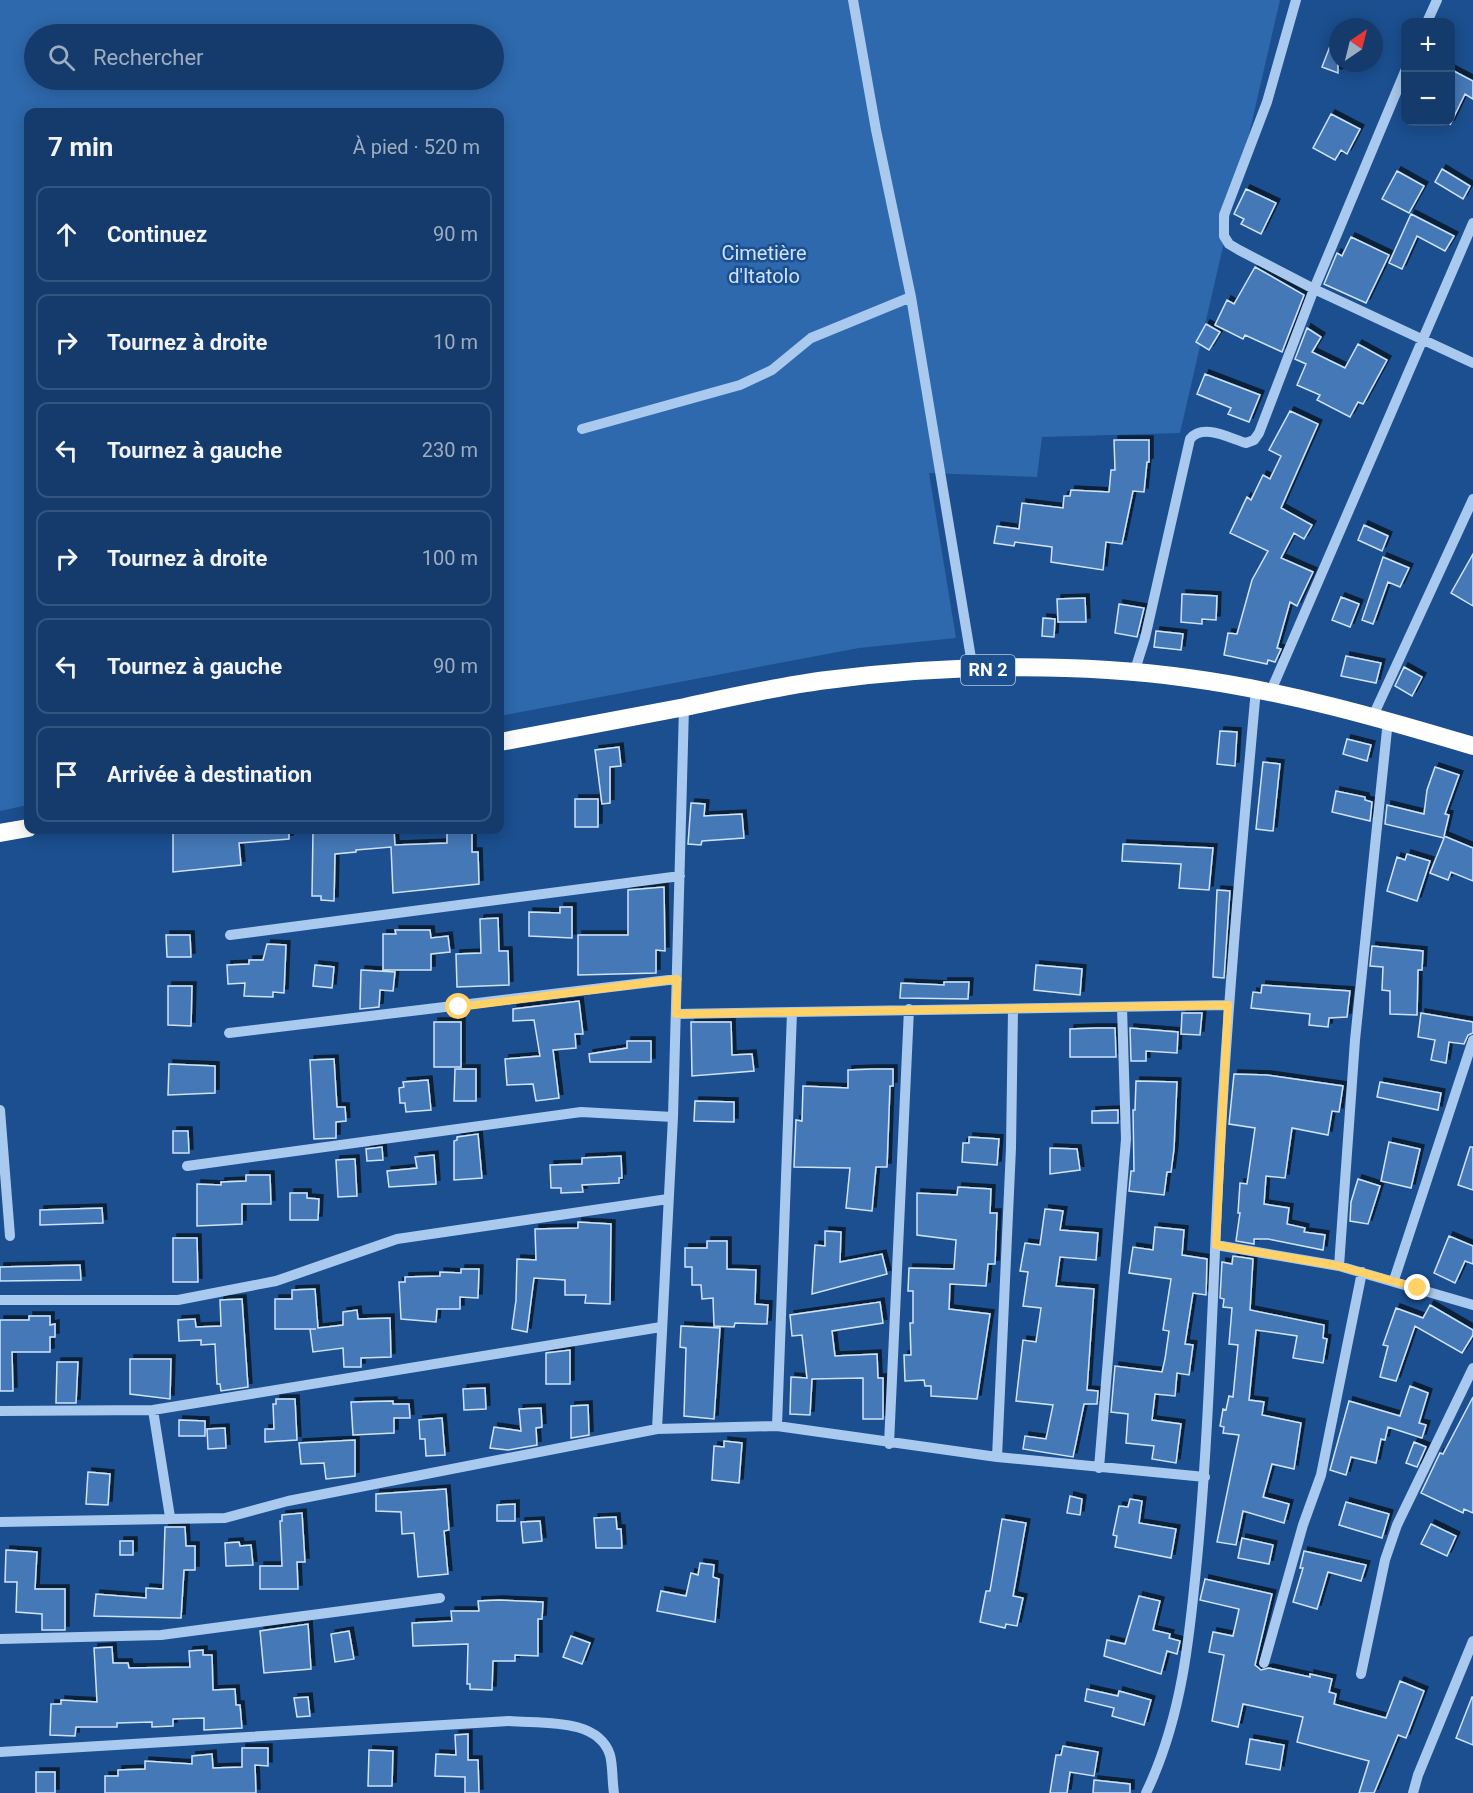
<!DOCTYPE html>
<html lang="fr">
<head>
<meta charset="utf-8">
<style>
	body { margin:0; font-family:Roboto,sans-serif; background:#1d4271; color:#f1f3f6 }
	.controls { position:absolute; right:18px; top:18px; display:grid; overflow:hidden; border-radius:12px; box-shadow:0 3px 15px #0003 }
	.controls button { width:54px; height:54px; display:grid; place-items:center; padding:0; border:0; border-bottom:2px solid #33557e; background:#143b6b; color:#f1f3f6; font:30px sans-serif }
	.compass { position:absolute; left:1329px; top:18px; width:54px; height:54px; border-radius:50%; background:#143b6b; box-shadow:0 3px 15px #0003; rotate:35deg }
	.stop { position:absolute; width:18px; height:18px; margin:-14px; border:4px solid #ffd166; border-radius:50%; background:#fff }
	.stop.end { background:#ffd166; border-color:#fff; box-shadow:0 2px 6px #0008 }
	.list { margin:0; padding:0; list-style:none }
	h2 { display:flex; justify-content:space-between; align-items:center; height:78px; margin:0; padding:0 24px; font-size:26px }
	h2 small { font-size:20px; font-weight:400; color:#9dadc1 }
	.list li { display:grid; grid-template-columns:39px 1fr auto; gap:18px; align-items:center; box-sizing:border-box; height:96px; margin:0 12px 12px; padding:0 12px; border:2px solid #33557e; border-radius:12px }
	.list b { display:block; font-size:22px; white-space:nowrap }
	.list em { font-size:20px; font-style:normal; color:#9dadc1 }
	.icon { flex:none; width:33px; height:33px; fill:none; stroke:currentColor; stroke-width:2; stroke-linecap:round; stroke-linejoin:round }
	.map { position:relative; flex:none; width:1473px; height:1793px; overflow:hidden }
	.search { position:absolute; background:#143b6b; box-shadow:0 3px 15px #0003; left:24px; top:24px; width:480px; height:66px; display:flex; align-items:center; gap:15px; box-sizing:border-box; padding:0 21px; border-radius:33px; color:#9dadc1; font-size:22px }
	.panel { position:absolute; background:#143b6b; box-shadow:0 3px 15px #0003; left:24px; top:108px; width:480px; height:726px; border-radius:12px }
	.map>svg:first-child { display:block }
	.green { fill:#2e69ad; fill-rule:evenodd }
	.building { fill:#4478b7; stroke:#cfe3fa; stroke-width:1.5; filter:url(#shadow) }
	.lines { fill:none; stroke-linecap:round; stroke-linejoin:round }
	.minor { stroke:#a9c9ee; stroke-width:10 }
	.highway { stroke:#fff; stroke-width:18 }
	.route { stroke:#ffd166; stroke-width:8 }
	.labels { text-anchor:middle; stroke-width:5; stroke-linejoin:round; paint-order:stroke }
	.shield { fill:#1b4f8f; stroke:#bbcadd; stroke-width:1.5 }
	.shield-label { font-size:18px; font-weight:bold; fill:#fff }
	.park-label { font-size:20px; fill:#cfe3fa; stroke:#1b4f8f }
</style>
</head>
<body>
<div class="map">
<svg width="1473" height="1793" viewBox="0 0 1473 1793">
	<defs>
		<filter id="shadow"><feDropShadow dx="4" dy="-4" stdDeviation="0" flood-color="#0009"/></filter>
	</defs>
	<rect width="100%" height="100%" fill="#1b4f8f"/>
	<!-- green -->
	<path class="green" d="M0,0H1280L1180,433L1042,437L1037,477L929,473L956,638L859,648L500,716V112H28V805L0,811ZM34,34H494V80H34Z"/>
	<!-- building -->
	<path class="building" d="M1337,28H1338V73L1322,67Z
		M1450,69L1473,81V99L1465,94L1450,125Z
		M1331,114L1360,129L1347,154L1341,150L1335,160L1313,148Z
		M1442,169L1470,186L1463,199L1435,182Z
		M1397,171L1424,186L1409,213L1382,199Z
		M1246,189L1276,203L1261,234L1241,224L1244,219L1234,214Z
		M1411,214L1454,236L1445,251L1417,236L1402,269L1389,263Z
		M1351,237L1389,255L1366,303L1324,284L1337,253L1342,256Z
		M1255,267L1304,295L1282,352L1245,335L1243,339L1215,325L1227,300L1234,304Z
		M1206,324L1220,332L1209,350L1196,342Z
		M1307,328L1321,337L1312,352L1345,368L1358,344L1387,360L1363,404L1358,402L1350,417L1317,400L1320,395L1297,385L1306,364L1295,359Z
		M1205,374L1260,395L1249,422L1228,414L1231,408L1197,394Z
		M1290,411L1318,424L1281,508L1312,525L1304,539L1294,533L1281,558L1313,572L1297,606L1290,602L1277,648L1281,649L1275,662L1268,660L1267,664L1224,655L1228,633L1237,634L1252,580L1268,551L1230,533L1247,497L1251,500L1263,475L1270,479L1281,456L1269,450Z
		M1114,440H1149V462H1147L1144,492L1133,491L1122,544L1106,542L1103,570L1051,562L1052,547L1015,542L1014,546L994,543L997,526L1019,529L1022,503L1063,508L1064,496H1070L1071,490L1109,492L1111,470H1115Z
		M1364,525L1388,536L1382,551L1358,540Z
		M1473,554V606L1451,593Z
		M1383,557L1409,568L1400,587L1388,582L1373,624L1362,620Z
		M1182,594L1217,596L1216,620L1202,619V624L1181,622Z
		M1341,597L1359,604L1350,627L1332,620Z
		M1085,598L1086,622H1058L1057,599Z
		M1119,604L1144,608L1137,637L1115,633Z
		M1043,618L1055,619L1054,637L1042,636Z
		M1156,631L1183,634L1181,650L1154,647Z
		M1346,656L1381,663L1376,683L1341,676Z
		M1404,667L1422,677L1412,696L1395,686Z
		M1220,731L1237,732L1235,766L1217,764Z
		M1347,739L1371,745L1367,761L1343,754Z
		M619,747L621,766L610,767V803L602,804L595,750Z
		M1263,762L1280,764L1273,831L1256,829Z
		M1435,767L1459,775L1445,814L1449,815L1444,836L1473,848V881L1451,872L1448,880L1430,873L1444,838L1385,824L1387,805L1424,814L1427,790Z
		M1336,791L1365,797V800L1372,802L1370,821L1332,812Z
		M575,799H598V827H575Z
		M691,803L705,804L704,816L742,814L744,838L702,841L701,845L688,844Z
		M173,830H289V839L239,843L241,865L173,872Z
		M313,830H394L395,845L447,843V832H472V852H478L479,884L393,893L391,847L356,850V852L335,854L334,901L321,900V896H312Z
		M1123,844L1213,848L1209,890L1179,888L1181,864L1122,861Z
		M1407,854L1430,861L1417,901L1387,891L1397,857L1405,860Z
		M664,887L665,951L656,950V973L578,975V935H628V890Z
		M1217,890L1230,891L1224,978L1213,977Z
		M560,907H572V938L529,936V912L560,913Z
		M498,918L499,951H508L509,985L457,987L456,954L481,953L480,919Z
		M395,930H430L431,938L448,936L450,952L431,954V970H383V934H396Z
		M166,935H190L191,957H167Z
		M267,944L286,945L284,993L273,992V997L244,996L245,983L228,984L227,965L249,964V960H263Z
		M1372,946L1423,951L1422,970H1418L1417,1015L1390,1014V991L1382,990L1383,967L1370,966Z
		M315,965L334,967L332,988L313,986Z
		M1036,965L1082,969L1080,995L1034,990Z
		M361,970L395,972L393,991L380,990L379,1007L360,1009Z
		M944,982H969L968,999L900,998L901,983L944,985Z
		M1262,985L1350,991L1347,1017L1329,1018L1328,1027L1309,1025L1310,1014L1251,1008L1253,992L1261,993Z
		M168,986H192L191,1026L168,1025Z
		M579,1001L583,1034H575L576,1048L553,1050L559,1098L536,1101L533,1084L507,1085L505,1059L540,1056L534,1020L513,1021V1009Z
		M1182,1013H1202L1200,1035L1181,1034Z
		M1421,1013L1473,1022V1033L1468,1035L1464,1044L1449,1042L1446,1063L1431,1060L1435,1040L1418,1037Z
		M434,1022H461V1067H434Z
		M691,1022H731L732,1055L752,1054L754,1071L692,1076Z
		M1095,1028H1115L1116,1057H1070V1029Z
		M1130,1028L1178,1032L1177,1053L1146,1051V1061H1131Z
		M627,1041H651V1062H590L589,1054L627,1048Z
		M334,1059L337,1107H345L346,1121L336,1122V1138L314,1139L310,1060Z
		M169,1064L215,1066V1093L168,1095Z
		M455,1069H476V1101H454Z
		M873,1069H893V1086H890L887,1167H876L872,1211L846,1208L850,1168L794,1167L796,1120L802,1121L803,1086L848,1088V1070Z
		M1234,1074L1267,1075L1343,1086L1339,1112L1332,1111L1328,1135L1292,1128L1285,1178L1266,1176L1264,1204L1289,1208L1287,1224L1305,1228L1304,1232L1325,1235L1323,1250L1268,1239H1254V1244L1236,1241L1240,1213H1238L1240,1183L1247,1184L1255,1128L1229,1124Z
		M428,1080L431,1110L406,1112L405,1103H400L399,1088L404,1087L403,1082Z
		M1136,1081L1177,1082L1174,1149L1171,1172H1167L1164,1195L1129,1191L1131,1171H1134L1133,1110H1135Z
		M1380,1082L1441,1093L1438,1110L1377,1097Z
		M695,1101L734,1102V1122L694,1121Z
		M1118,1110V1123H1092V1111Z
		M173,1131H188L189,1153H173Z
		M478,1134L482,1178L454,1180V1141L457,1140V1137Z
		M969,1137L999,1139L997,1165L962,1162L963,1143H969Z
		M1389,1142L1420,1149L1411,1188L1381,1181Z
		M382,1147L383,1160L367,1161L366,1149Z
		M1470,1147H1473V1190L1458,1185Z
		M1050,1148L1077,1149L1080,1170L1050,1174Z
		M434,1155L436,1184L389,1187L387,1171L417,1168L415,1157Z
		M621,1156L622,1178H619V1183L582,1185L583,1192L561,1193V1188H551L550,1165L582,1164V1158Z
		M355,1159L357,1196L338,1197L336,1160Z
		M246,1175H270L271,1204H242V1224L197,1226V1184L221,1185V1182L246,1181Z
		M1358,1179L1380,1186L1368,1224L1350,1221L1351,1202Z
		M958,1187L991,1189L990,1213H997L995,1264H988L986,1286L950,1284L949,1309L990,1314L977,1399L931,1396V1386H925L924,1380L905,1381L904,1355H911L910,1323H913V1291H908L909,1268L954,1269L956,1240L917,1235V1193L957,1195Z
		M290,1193H307V1198L319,1199L318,1220H290Z
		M102,1208L103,1223L40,1225V1210Z
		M1045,1209L1063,1211L1060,1230L1098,1233L1096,1260L1060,1257L1056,1286L1094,1289L1087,1390L1098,1391L1097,1404H1084L1073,1457L1023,1449L1025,1436L1046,1439L1053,1405L1016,1401L1023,1340L1036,1342L1041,1308L1023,1306L1028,1272L1020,1271L1025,1243L1040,1245Z
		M578,1222L611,1224L610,1304L585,1303L586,1295H565V1280L534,1278L527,1332L512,1329L516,1300L517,1259L536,1260L535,1229L578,1228Z
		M1155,1227L1184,1230L1182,1255L1207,1259L1206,1295L1193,1293L1185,1344L1193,1345L1189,1375L1177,1373L1175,1396L1155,1394L1152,1420L1181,1424L1176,1463L1152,1459L1154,1446L1126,1443L1128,1414L1111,1412L1115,1366L1162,1372L1165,1359L1169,1331L1163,1330L1171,1279L1129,1273L1133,1247L1153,1250Z
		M825,1231L841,1232L840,1262L882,1254L887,1274L812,1294L815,1245L825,1246Z
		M1449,1236L1473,1246V1264L1465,1261L1455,1283L1434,1273Z
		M173,1238H197L198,1282H173Z
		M707,1241H727V1269L756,1270L755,1304L768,1305L767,1324L735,1323L734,1327L714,1326L713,1298L702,1299L701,1285H692V1267H685V1248H707Z
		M1233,1256L1253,1259L1250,1310L1324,1325L1323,1338L1327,1339L1323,1363L1293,1358L1297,1336L1256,1330L1249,1400L1264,1402L1262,1415L1301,1423L1294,1469L1272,1464L1263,1497L1289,1504L1284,1523L1243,1511L1236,1545L1217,1542L1239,1435L1223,1433L1224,1427L1220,1426L1223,1409L1226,1410L1229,1396L1233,1397L1238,1345L1229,1344L1232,1308L1223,1307L1224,1299L1220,1298L1222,1262L1232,1264Z
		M80,1265L81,1280L0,1281V1267Z
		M461,1269H479L478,1298L460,1297V1309H437L436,1322L401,1319L399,1282H405V1277L440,1276V1272L461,1273Z
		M315,1289L318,1328L343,1325V1312L357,1310L358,1319L390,1318L391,1357L361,1358V1367H344L343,1348L313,1352L310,1329H316H275V1299H292V1290Z
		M242,1299L248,1387L221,1391L220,1384H217L215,1344L201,1345V1340L179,1341L178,1320L195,1319L196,1327L221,1326L220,1300Z
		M880,1302L883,1323L832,1331L835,1356L877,1354L878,1378H883V1419H863V1378L812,1379L810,1415L790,1414L791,1377L807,1378L802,1335L792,1336L790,1315Z
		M1430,1305L1473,1330V1335L1462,1353L1415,1326L1396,1381L1380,1377L1388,1346L1383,1345L1396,1308L1423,1318Z
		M29,1316H50V1325L55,1324V1337H50V1352H12L13,1391H0V1320H29Z
		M681,1326L720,1328L714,1419L684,1416L686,1348L680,1347Z
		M570,1350V1384H546V1353Z
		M130,1359H171L170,1399L130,1394Z
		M57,1362H78L76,1403H56Z
		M1410,1386L1428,1393L1419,1423L1426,1425L1422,1438L1388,1427L1385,1440L1381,1439L1376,1463L1351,1457L1346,1475L1330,1470L1349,1401L1400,1416Z
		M485,1388L486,1409L464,1410L463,1389Z
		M1473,1397V1513L1464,1509L1463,1513L1421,1493L1440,1453L1443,1454Z
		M276,1399H295L297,1440L265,1442V1429H274L273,1404H276Z
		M393,1401V1404H409L410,1418H394V1433L353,1435L351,1402Z
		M588,1405L589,1435L571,1438V1406Z
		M541,1408L542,1427L536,1428L537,1445L508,1450L490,1448L494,1427L521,1431L519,1409Z
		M442,1418L445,1455L426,1456L425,1439H420L419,1420Z
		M179,1420L205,1421V1436H179Z
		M225,1428L226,1448L208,1449L207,1429Z
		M355,1440V1476L326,1479L324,1463L301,1464L299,1443Z
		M724,1441L742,1443L739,1483L712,1480L714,1446L724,1447Z
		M1414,1442L1426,1447L1417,1467L1406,1463Z
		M88,1472L110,1474L108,1505L86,1504Z
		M446,1489L449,1530L444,1531L448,1574L418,1577L414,1533L402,1534L401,1512L376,1511V1494Z
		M1070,1496L1082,1499L1080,1515L1067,1513Z
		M1130,1499L1142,1501L1139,1523L1176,1529L1171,1558L1115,1547L1117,1536L1113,1535L1119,1506L1128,1507Z
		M1346,1502L1389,1514L1382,1538L1339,1525Z
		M515,1504V1521H497V1505Z
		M302,1513L305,1562H297L298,1589H260V1566H282L280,1521H282V1515Z
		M616,1517L617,1529H621L622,1548H596L594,1518Z
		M1002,1519L1026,1523L1013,1596L1023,1598L1017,1626L1006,1624L1005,1628L980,1622L986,1591H990Z
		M540,1521L542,1541L523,1543L521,1522Z
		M1431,1524L1456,1536L1447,1556L1421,1544Z
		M165,1527H185L186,1546H195V1570H184L181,1618L94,1616L96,1594L146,1598V1588L163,1589Z
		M1242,1538L1273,1545L1269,1564L1238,1558Z
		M120,1541H133V1555H120Z
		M239,1542L240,1546L251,1545L253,1565L226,1566L225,1543Z
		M6,1550L37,1552L35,1589H65V1630H42V1614L16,1612L17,1582H5Z
		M1304,1551L1366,1565L1361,1581L1328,1572L1317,1609L1293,1602L1303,1568H1300Z
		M700,1563L714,1565L713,1577L719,1579L715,1622L657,1611L661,1591L686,1596L691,1573L698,1575Z
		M1205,1579L1272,1594L1255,1665L1261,1670L1269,1668L1310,1677V1674L1332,1679L1329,1692L1336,1694L1334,1704L1386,1718L1400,1681L1424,1691L1406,1738L1398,1735L1374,1793H1359L1369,1761L1297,1742L1303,1717L1243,1704L1238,1727L1212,1721L1224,1655L1209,1652L1213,1632L1233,1636L1239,1609L1200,1600Z
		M1139,1596L1160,1601L1153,1630L1170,1634L1169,1638L1180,1641L1177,1654L1167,1651L1161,1674L1104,1656L1107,1640L1125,1644Z
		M499,1600L543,1602L542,1619H538V1656L515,1655V1661H493L492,1690L470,1689V1684H467L468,1644L413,1646L412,1623L452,1621L451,1611H479L478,1601Z
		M308,1624L311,1669L264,1673L260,1631Z
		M349,1631L354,1659L335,1662L331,1634Z
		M571,1636L590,1643L582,1664L563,1657Z
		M112,1647L113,1663H128L129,1668L190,1667L189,1651L203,1650V1655H212L213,1690L235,1689L236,1705H240L242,1728L204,1730V1718L173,1719V1726L152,1727V1722L117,1723V1727H76L75,1736L50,1735L51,1704H61V1700L97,1702L94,1648Z
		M1087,1689L1118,1696L1119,1691L1151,1700L1144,1725L1112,1716L1114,1708L1085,1701Z
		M308,1697L310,1716L297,1717L294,1698Z
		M1472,1697H1473V1745L1456,1738Z
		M468,1734V1760H478L479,1793H465V1777L435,1776L436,1754L456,1755L455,1735Z
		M1250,1739L1284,1745L1280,1770L1246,1764Z
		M1063,1746L1098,1752L1094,1776L1070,1772L1067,1793H1050L1056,1755H1061Z
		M242,1748H268V1766L255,1765L256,1793H105V1776H118V1770L145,1769V1761L192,1764V1756L212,1754L213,1768L242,1767Z
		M369,1750L393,1751L392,1786H368Z
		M36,1772H55V1793H36Z
		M1094,1780L1130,1784V1793H1093Z"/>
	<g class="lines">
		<!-- minor -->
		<path class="minor" d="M853,0L876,130L911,297L973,670
			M1296,0L1267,102L1224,215V236L1229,244L1239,250L1314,289L1473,363
			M1427,22L1437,0
			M582,429L740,385L772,370L811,338L911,297
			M1134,673L1145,638L1190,439C1203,423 1229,438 1246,443L1254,440L1259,433L1314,289L1406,69
			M1270,693L1473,223
			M1373,716L1473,499
			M230,935L680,876
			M676,1014L1229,1005
			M229,1033L677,979
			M0,1110L10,1236
			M187,1166L581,1112L673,1117
			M1216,1245L1339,1266L1473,1305
			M1339,1266L1355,1040L1388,720
			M1394,1280L1473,1040
			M0,1300H178L276,1281L397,1239L668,1199
			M153,1410L170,1517
			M0,1411L153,1410L661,1327
			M777,1426L792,1012
			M657,1429L673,1117L684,707
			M889,1444L909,1009
			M997,1457L1011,1148L1013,1009
			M1099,1468L1126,1139L1122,1007
			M0,1522L225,1518L288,1501L657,1429L777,1426L997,1457L1205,1477
			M0,1639L161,1635L440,1598
			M1264,1663L1303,1525L1321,1475L1362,1272
			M1361,1674L1385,1560L1397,1525L1473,1368
			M0,1752L509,1721C540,1724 598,1717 610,1755C613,1766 612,1781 614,1793
			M1146,1793C1183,1716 1190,1633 1198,1549C1209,1428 1212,1307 1218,1186C1226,1020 1241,855 1256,689
			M1413,1793L1418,1775L1473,1641"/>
		<!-- highway -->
		<path class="highway" d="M500,742C561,730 623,719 685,707C732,697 779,686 827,680C942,665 1073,662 1188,678C1285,691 1380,718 1473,746
			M0,833L28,828"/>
	</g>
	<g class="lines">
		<!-- route -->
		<path class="route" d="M459,1007L677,979L676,1014L1228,1005L1216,1245L1339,1266L1418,1288"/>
	</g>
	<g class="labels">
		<!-- shield labels -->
		<rect class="shield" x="961" y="655" width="54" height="30" rx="4.5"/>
		<g class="shield-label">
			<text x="988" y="676">RN 2</text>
		</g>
		<!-- park labels -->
		<g class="park-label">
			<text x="764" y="260">Cimetière<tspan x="764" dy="23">d'Itatolo</tspan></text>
		</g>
	</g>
</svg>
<div class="controls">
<button>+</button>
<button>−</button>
</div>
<svg class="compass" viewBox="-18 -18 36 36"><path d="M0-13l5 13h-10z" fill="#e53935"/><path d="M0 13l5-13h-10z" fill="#9dadc1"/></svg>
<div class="stop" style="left:459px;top:1007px"></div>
<div class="stop end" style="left:1418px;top:1288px"></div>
<div class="search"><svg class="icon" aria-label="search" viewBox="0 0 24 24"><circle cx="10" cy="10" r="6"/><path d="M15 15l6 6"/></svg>Rechercher</div>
<section class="panel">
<h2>7 min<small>À pied · 520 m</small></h2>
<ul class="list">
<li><svg class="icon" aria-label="ahead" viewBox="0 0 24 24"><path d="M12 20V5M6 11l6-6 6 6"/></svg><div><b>Continuez</b></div><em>90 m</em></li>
<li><svg class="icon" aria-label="right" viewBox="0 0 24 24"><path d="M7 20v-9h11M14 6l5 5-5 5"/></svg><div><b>Tournez à droite</b></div><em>10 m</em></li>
<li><svg class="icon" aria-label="left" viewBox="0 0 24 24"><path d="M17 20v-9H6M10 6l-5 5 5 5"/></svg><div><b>Tournez à gauche</b></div><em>230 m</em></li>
<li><svg class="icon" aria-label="right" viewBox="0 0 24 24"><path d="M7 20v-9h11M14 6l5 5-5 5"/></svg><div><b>Tournez à droite</b></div><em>100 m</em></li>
<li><svg class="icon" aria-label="left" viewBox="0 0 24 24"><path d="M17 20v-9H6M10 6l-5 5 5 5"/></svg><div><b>Tournez à gauche</b></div><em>90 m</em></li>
<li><svg class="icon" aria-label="arrive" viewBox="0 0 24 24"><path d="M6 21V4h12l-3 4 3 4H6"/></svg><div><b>Arrivée à destination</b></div></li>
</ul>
</section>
</div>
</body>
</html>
